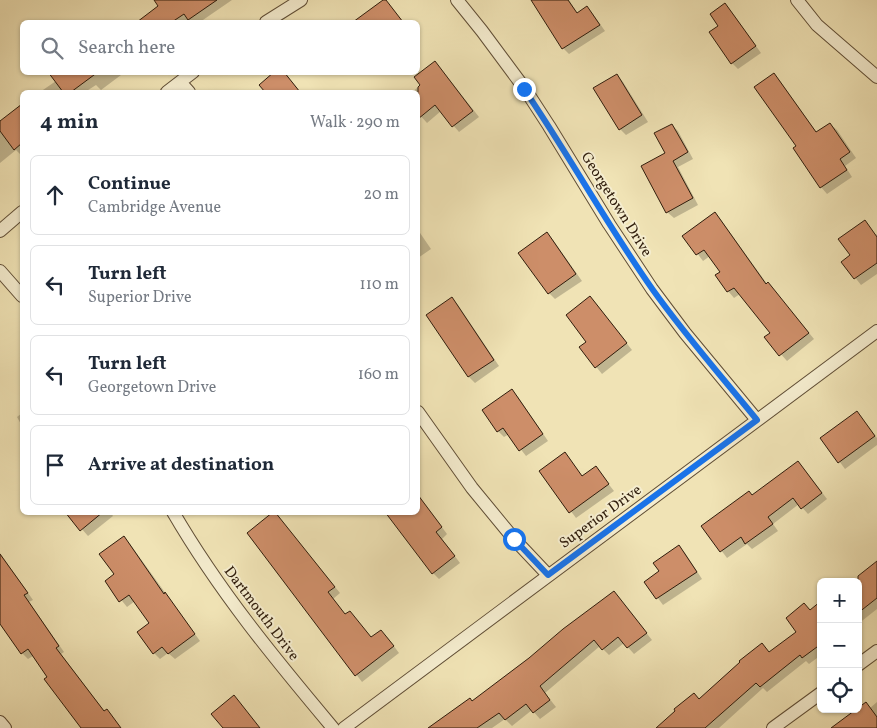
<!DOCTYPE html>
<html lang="en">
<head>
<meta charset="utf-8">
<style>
	body { margin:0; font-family:Vollkorn,serif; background:#f2f2f3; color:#1f2937 }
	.controls { position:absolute; right:15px; bottom:15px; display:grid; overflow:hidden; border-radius:8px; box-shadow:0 1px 4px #0004 }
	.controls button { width:45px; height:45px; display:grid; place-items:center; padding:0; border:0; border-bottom:1px solid #e0e1e3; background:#fff; color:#1f2937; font:25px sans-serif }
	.stop { position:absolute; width:15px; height:15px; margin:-11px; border:4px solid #1a73e8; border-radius:50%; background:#fff }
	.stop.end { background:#1a73e8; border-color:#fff; box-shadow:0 1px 5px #0008 }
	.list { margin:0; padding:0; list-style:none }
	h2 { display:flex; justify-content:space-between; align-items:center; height:65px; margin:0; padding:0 20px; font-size:21px }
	h2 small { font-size:16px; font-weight:400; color:#747a83 }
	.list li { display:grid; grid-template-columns:32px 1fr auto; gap:15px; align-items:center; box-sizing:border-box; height:80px; margin:0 10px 10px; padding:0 10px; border:1px solid #e0e1e3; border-radius:8px }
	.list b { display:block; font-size:19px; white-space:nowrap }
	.list p { margin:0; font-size:16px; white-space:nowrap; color:#747a83 }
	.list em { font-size:16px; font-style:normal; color:#747a83 }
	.icon { flex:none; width:28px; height:28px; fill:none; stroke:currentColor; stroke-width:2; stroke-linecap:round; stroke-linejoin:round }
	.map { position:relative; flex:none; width:877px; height:728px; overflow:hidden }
	.search { position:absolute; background:#fff; box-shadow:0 1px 4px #0004; left:20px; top:20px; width:400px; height:55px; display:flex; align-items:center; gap:12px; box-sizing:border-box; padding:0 18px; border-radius:8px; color:#747a83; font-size:19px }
	.panel { position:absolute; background:#fff; box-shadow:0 1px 4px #0004; left:20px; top:90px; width:400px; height:425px; border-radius:8px }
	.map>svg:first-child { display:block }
	.shadow { fill:#0003 }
	.building { fill:#cd8e69; stroke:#301d0c }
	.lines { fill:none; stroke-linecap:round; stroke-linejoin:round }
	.minor-casing { stroke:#604e36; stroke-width:14 }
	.minor { stroke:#f5edcf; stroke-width:12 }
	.route { stroke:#1a73e8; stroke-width:6 }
	.labels { text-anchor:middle; stroke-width:4; stroke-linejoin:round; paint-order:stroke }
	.street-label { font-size:15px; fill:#301d0c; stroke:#f5edcf }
</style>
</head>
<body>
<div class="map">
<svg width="877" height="728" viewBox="0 0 877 728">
	<rect width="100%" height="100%" fill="#f0e3b5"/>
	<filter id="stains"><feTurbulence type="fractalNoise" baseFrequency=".004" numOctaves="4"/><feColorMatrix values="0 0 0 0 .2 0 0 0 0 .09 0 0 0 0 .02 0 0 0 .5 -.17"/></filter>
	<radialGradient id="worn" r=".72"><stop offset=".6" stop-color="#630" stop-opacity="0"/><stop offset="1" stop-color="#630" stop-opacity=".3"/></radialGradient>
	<!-- shadow -->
	<path class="shadow" d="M164,0H232L200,22H192L190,20L187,22H139L160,6Z
		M532,0H569L578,14L587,8L593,14L605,31L569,54L563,48Z
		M725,5L731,11L761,53L738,69L732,63L719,26Z
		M391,7L403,22H362L360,19Z
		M441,69L479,117L459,132L441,111L427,123L418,113V92H412Z
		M55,72H125L101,90L96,85L85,92H40L56,81Z
		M774,74L780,81L817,133L830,124L837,130L856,158L845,166L852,177L827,194L821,187L795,148L798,146Z
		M286,75L300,92H266L260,85Z
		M617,75L623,82L648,122L626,135L620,129Z
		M22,105V154L21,155L16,150L0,163V122Z
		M672,125L678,131L693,159L678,167L698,205L674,218L667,212L643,167L667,153Z
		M715,214L721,220L767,284L774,290L814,339L787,361L766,337L772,333L740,294L734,298L728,291L721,272L710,256L703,261L684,236Z
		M865,222L876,235L877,234V274L861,285L843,262L852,256Z
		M418,230L431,249L418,258Z
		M547,234L553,240L582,281L555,299L549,293Z
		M452,299L458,305L499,366L475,383L469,377L428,316Z
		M596,304L632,350L602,374L581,348L588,342Z
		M511,390L518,397L548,441L526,456L509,434L504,437L498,431Z
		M22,413V426L17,417Z
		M857,413L877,438V445L845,469L822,438Z
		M565,454L583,477L596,468L614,491L576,518L541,471Z
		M804,469L827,499L808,514L799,504L773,524L778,531L752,549L747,544L727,558L703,526Z
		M418,495L447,534L442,539L460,563L439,579L433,573L418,512Z
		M67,512H110L113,516L88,536Z
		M280,519L340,593L333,599L346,616L350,612L372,638L387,637L399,653L362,682L249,533Z
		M124,538L130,544L200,641L175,659L168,653L160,659L154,653L151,623L135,601L127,607L106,581L115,575Z
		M679,547L685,553L702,579L663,605L646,582L661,572Z
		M0,553L33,600L29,602L64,652L61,654L105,712L107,711L121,728H82L33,656L28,659L22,653L0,618Z
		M875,564L877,566V609L858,624V582H853Z
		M614,592L652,640L634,654L624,643L609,655L600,646L545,693L556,707L540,719L532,710L512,726L505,719L492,728H435L473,702Z
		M821,603V655L809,664L806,661L767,692L763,688L719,728H658L770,653L798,632L810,611Z
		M877,702V728H832L870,708Z"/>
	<!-- building -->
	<path class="building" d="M154,0H217L188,20L184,14L172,22H137L158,6Z
		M383,0H386L403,22H353Z
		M531,0H568L577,13L587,6L600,25L562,49Z
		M725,3L756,46L731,64L709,32L718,26L710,14Z
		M435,61L473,111L452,127L435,105L418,119V87L420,85L414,77Z
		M48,72H98L71,92H63Z
		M274,72H284L300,92H265L259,85Z
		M774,73L816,132L830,123L850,152L840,159L847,170L820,188L793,148L796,146L754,87Z
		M617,74L642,115L619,130L593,88Z
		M22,104V143L14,150L0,131V121Z
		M672,124L688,152L673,161L693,198L666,213L641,166L665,153L654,133Z
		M715,212L766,284L768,282L809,333L779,356L764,337L770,333L734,288L727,292L715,275L720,272L704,250L696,255L682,236Z
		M865,220L877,237V263L854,279L841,262L850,255L838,239Z
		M547,232L576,274L548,294L518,253Z
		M590,296L627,343L595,368L579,347L586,342L566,315Z
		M452,297L494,360L468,377L426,315Z
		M512,389L543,434L519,451L503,428L497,432L482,410Z
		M857,411L875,436L838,463L820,438Z
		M565,452L582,476L596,466L609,484L569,513L539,471Z
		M798,461L822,493L801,509L793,498L768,517L773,524L745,544L741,537L720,552L701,526L749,491L752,495Z
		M418,495L442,527L436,532L455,556L432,574L385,512H418Z
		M65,512H103L80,531Z
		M273,512H275L335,587L328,592L345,614L350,611L371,637L381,630L394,646L355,676L247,533Z
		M124,536L164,594L165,592L195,634L168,654L162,647L153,654L137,632L149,623L129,595L119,602L105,581L114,574L99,554Z
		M679,545L697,572L656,599L644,582L659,571L653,563Z
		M0,554L28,593L24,595L59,646L56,648L104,711L107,709L121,728H81L44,679L47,677L28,649L21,654L0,624Z
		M877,561V598L858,613V576Z
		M614,591L647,633L627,648L618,637L602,650L594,640L540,686L550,700L533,713L526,704L505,720L499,713L477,728H428L470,698L472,701L529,658L563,629Z
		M821,601V644L802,658L800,655L760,687L756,683L705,728H656L675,711L674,709L694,693L699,699L740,662L739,661L762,643L769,652L796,632L786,618L804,603L810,610Z
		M234,695L260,728H223L211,714Z
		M866,702L877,717V728H831Z"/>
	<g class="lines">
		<defs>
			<path id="minor" d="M457,0L482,31L525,89L549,126L609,224L652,289L685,333L757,420
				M797,0L817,25L877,77
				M266,22L301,0
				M180,82L189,92
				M167,92L193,72
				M0,231L22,212
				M0,271L22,296
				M418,412L472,488L514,539L548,575
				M173,512C219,591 275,659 333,728
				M858,665L877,651
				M0,722L5,728
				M344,728L877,331
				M773,728L821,693"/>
		</defs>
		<!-- minor casing -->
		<use href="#minor" class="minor-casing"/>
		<!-- minor -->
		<use href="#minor" class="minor"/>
	</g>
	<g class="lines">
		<!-- route -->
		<path class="route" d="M514,539L548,575L757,420C722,377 685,335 653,290C607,225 569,155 524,89"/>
	</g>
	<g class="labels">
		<!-- street labels -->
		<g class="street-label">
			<text transform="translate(617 204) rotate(58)" y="5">Georgetown Drive</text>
			<text transform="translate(600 516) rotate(-36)" y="5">Superior Drive</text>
			<text transform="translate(262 613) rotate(53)" y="5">Dartmouth Drive</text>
		</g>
	</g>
	<rect width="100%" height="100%" filter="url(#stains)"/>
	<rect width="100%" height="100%" fill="url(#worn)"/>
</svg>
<div class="controls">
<button>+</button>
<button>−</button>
<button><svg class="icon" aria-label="locate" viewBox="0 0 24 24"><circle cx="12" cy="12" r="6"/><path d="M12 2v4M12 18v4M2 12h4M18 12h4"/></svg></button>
</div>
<div class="stop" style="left:514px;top:539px"></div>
<div class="stop end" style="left:524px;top:89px"></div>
<div class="search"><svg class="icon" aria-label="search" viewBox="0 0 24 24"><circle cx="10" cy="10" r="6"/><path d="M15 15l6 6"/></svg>Search here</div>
<section class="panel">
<h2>4 min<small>Walk · 290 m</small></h2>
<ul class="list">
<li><svg class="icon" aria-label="ahead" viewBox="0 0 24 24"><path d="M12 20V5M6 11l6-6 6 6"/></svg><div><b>Continue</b><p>Cambridge Avenue</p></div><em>20 m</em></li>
<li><svg class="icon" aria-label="left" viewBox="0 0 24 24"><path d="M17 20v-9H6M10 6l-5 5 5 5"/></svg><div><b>Turn left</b><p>Superior Drive</p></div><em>110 m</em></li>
<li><svg class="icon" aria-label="left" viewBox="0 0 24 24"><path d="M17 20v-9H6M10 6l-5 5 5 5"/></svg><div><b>Turn left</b><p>Georgetown Drive</p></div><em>160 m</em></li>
<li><svg class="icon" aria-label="arrive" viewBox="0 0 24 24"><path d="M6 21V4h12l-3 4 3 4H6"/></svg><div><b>Arrive at destination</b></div></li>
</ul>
</section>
</div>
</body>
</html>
